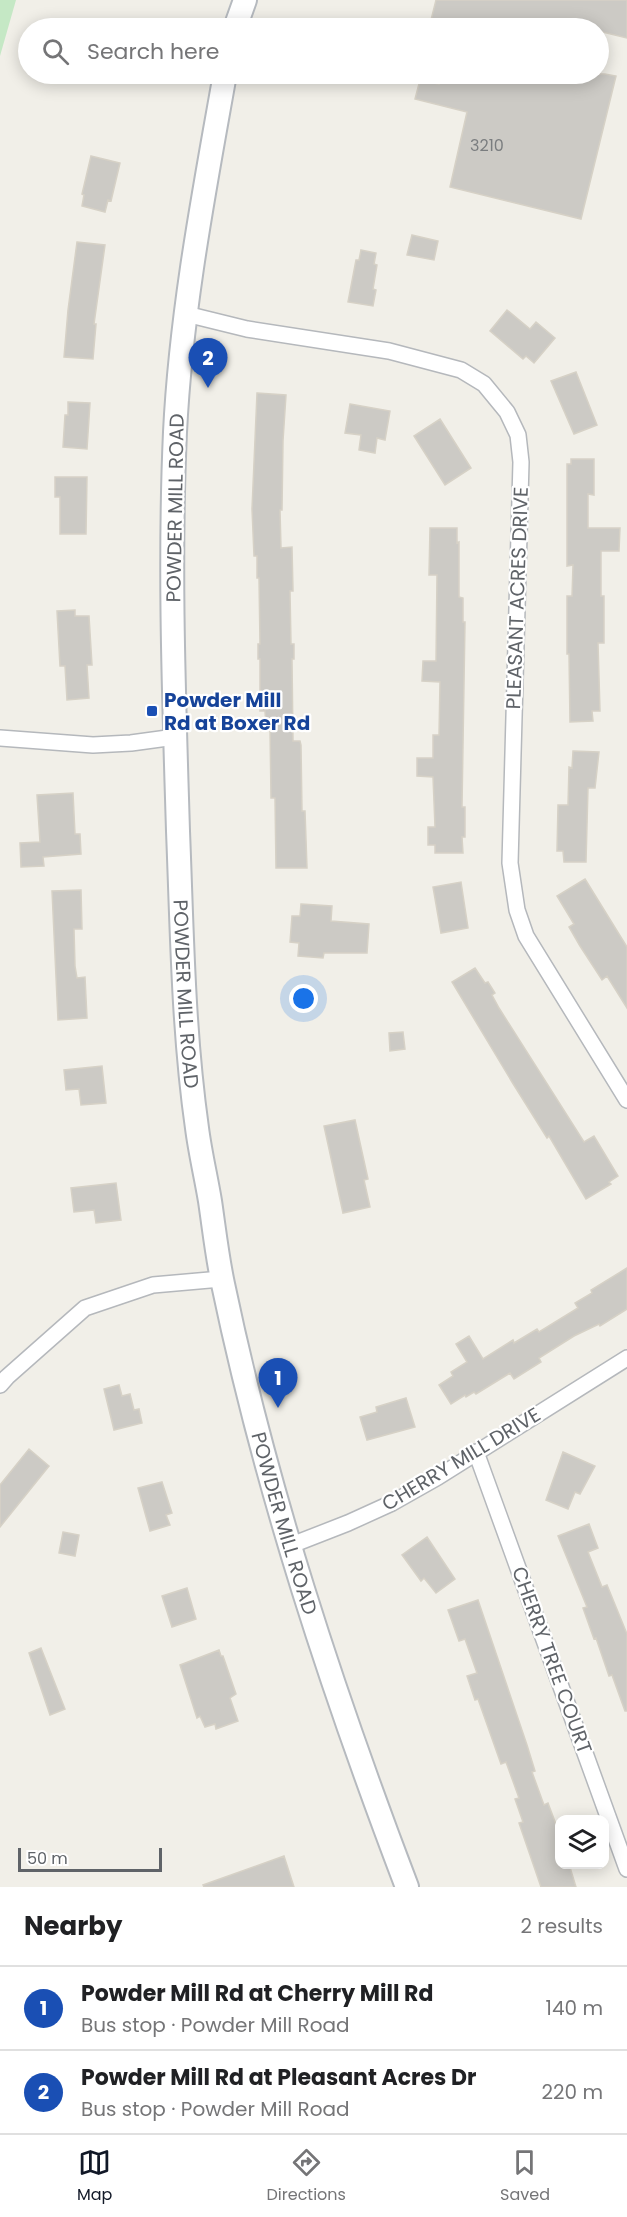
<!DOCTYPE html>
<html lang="en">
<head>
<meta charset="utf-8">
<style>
	body { margin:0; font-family:Poppins,sans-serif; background:#f6f6f6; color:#202124 }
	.controls { position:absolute; right:18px; bottom:18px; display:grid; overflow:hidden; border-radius:12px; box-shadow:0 3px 15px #0003 }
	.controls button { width:54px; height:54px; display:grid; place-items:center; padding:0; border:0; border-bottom:2px solid #e0e0e0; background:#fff; color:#202124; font:30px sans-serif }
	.scale { position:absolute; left:18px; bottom:15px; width:144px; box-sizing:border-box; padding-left:6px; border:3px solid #5f6368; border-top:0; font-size:16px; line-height:21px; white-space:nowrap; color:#5f6368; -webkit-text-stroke:4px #fff; paint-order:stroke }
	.you { position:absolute; left:304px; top:999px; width:21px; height:21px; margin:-15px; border:4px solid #fff; border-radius:50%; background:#1a73e8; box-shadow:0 0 0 9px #1a73e833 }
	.badge { display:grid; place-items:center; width:39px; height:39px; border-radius:50%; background:#111827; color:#fff; font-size:20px; font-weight:700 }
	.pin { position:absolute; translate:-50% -50px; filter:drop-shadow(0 2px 3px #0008) }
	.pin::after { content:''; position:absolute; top:32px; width:21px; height:18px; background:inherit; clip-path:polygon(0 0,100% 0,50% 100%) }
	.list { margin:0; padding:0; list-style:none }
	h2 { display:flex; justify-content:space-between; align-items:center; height:78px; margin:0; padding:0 24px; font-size:26px }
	h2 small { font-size:20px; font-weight:400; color:#757577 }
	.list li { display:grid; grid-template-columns:39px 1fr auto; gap:18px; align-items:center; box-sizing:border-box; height:84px; padding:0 24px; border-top:2px solid #e0e0e0 }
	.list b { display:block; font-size:22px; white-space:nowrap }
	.list p { margin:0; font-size:20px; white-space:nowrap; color:#757577 }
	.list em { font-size:20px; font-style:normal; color:#757577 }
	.icon { flex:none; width:33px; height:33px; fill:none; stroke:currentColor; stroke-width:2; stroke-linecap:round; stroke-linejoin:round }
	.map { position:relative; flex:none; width:627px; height:1887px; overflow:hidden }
	.search { position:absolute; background:#fff; box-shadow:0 3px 15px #0003; left:18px; right:18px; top:18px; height:66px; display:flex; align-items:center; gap:15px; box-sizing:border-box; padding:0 21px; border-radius:33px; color:#757577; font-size:22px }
	.sheet { height:246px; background:#fff }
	nav { display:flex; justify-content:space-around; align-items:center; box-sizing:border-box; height:84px; border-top:2px solid #e0e0e0; background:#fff; font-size:16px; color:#757577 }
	nav a { display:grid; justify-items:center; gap:3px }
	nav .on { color:#111827 }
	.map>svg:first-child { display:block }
	.green { fill:#c5e8c5 }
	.building { fill:#cccac5; stroke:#d6d1c6; stroke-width:1.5 }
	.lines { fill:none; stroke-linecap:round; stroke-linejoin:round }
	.minor-casing { stroke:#b5b8bc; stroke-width:18 }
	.secondary-casing { stroke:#b6babf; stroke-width:26 }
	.minor { stroke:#fff; stroke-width:15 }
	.secondary { stroke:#fff; stroke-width:22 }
	.transit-dot { fill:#1a4fb4; stroke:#fff; stroke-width:2 }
	.labels { text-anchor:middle; stroke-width:4.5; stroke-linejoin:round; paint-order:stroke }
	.number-label { font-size:16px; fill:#7a7d7f }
	.street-label { font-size:20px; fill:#5f6368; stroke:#fff }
	.transit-label { font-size:20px; font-weight:bold; fill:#164399; stroke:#fff; text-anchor:start }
</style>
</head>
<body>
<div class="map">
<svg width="627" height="1887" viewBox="0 0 627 1887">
	<rect width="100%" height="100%" fill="#f1efe8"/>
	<!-- green -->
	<path class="green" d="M0,0H16L0,56Z"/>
	<!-- building -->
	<path class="building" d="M436,0H627V38L598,31V28H588L557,21L556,28H429Z
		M441,74H605L616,76L581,219L450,187L467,112L415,99L420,80L439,84Z
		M91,156L120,163L111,201L108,200L105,212L82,206L84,195L82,194Z
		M412,235L438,241L434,260L407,255Z
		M77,242L105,245L94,324H96L93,359L64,357L68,310Z
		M361,250L376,253L374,264L377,265L373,289L376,290L373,306L348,302L356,260H359Z
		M507,310L530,329L536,322L555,338L534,363L526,356L523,359L490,331Z
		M576,372L597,425L574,434L551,381Z
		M257,393L286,395L283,441L282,510H280L281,548L292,547L293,591H290L291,644H294V659H292L293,741H300L301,745L302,811H305L307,868H276L275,798H271L270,728H266L265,711H260V659H258V644H260L259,578H257V556H254L252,509Z
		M68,402L90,403L87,449L63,447L65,415H68Z
		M350,404L390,411L385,440L377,438L375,453L359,450L361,435L345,433Z
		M440,419L471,468L445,485L414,436Z
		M571,459H594V495L588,494V528H620L619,551H601V596H604V643H598L600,711H592L593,721L570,722L569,654H567V596H572L573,565L567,566V464H571Z
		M55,477H87L86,534H60V497H55Z
		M430,528H457V543L459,542V597L463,598V622H465L462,807H465V837H462L463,853H435V845H428V827H435L433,777L417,776V758H433V735H439L440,682L422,681L423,661H436L437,575H429Z
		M75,610V616H89L92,665H87L89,698L67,700L65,666H60L57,611Z
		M573,751L599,752L595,788H588L586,862H564L563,851H557L558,805H568L569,767L572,768Z
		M73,793L75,834H80L81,854L43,857L44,866L21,867L20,843L40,842L37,795Z
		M585,879L627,947V1008L607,976L602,980L580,946L569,927L574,924L557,896Z
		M461,882L468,928L441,933L433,887Z
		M81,890L82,929H74L75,966L77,978L85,977L87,1018L58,1020L52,891Z
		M301,904L332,906L331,921L369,924L367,953H324L323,958L298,956L299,943L290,942L292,916H300Z
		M475,968L485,983L488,982L495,993L492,995L499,1008L584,1142L594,1136L618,1176L609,1182L611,1184L586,1199L549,1136L547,1138L512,1082L452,982Z
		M403,1032L405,1049L390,1051L389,1033Z
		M102,1066L106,1103L81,1105L79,1089L66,1090L64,1070Z
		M355,1120L368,1179L364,1180L370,1207L343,1213L324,1126Z
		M116,1183L121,1220L96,1223L94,1210L74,1212L71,1188Z
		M627,1268V1309L600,1326L599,1324L574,1336L539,1358L541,1362L514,1379L510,1373L476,1394L474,1392L466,1397L465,1395L451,1404L439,1385L453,1376L451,1372L467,1362L456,1344L469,1336L483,1359L513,1340L514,1343L537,1329L539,1332L578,1308L575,1303L592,1293L591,1290Z
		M119,1385L122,1396L130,1394L134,1410L139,1409L142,1423L114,1430L104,1389Z
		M406,1398L415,1427L367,1440L360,1417L377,1412L376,1407Z
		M29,1449L49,1466L0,1527V1485Z
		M563,1452L595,1466L580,1494L575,1492L568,1509L546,1500Z
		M162,1482L172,1513L166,1515L170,1525L150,1531L138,1488Z
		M589,1524L598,1548L588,1552L602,1587L607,1585L627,1634V1711H625L612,1675L609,1676L596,1638L594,1639L583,1608L587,1607L558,1536Z
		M63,1532L79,1535L75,1556L59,1553Z
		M427,1537L455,1579L436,1593L424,1578L421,1581L402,1555Z
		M187,1588L196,1619L172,1627L162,1596Z
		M478,1600L527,1745L535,1771L532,1772L544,1805L548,1803L560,1835V1864H569L576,1887H541L519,1823L523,1822L515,1799L519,1798L506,1762L501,1764L478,1699L475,1700L467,1676L477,1673L465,1639L459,1641L448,1610Z
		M41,1648L65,1709L50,1715L29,1653Z
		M219,1650L221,1656H223L236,1694L230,1698L238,1721L216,1729L215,1724L205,1727L200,1716L197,1718L180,1665Z
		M284,1856L294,1887H204L203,1885Z"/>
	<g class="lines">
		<defs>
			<path id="minor" d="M186,314L247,329L389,351L461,370L484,384L507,412L518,435L521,462L510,863L517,910L526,936L627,1100
				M0,738L93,745L131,743L175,737
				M0,1385L7,1377L85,1308L153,1285L221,1279
				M476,1452L627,1869
				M289,1546L348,1523L392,1503L438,1477L627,1358"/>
			<g id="secondary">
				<path d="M235,28L245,0"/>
				<path id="s1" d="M225,74C204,192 181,311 175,432C169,565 174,698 178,831C182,930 183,1030 197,1128C200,1152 206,1177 210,1201C214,1228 217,1256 223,1284C266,1490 332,1690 407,1887"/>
			</g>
		</defs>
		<!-- minor casing -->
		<use href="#minor" class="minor-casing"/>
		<!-- secondary casing -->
		<use href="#secondary" class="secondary-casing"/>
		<!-- minor -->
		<use href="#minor" class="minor"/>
		<!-- secondary -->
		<use href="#secondary" class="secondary"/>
	</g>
	<!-- markers -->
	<rect class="transit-dot" x="146" y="705" width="12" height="12" rx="3"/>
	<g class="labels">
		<!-- number labels -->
		<g class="number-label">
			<text x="487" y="151">3210</text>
		</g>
		<!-- street labels -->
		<g class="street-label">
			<text transform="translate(175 508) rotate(-89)" y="7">POWDER MILL ROAD</text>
			<text transform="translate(517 598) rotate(-88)" y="7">PLEASANT ACRES DRIVE</text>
			<text dy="7" stroke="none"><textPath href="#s1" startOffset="924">POWDER MILL ROAD</textPath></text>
			<text transform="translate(461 1459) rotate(-31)" y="7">CHERRY MILL DRIVE</text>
			<text dy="7" stroke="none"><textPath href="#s1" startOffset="1464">POWDER MILL ROAD</textPath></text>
			<text transform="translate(552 1660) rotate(70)" y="7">CHERRY TREE COURT</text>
		</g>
		<!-- transit labels -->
		<g class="transit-label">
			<text x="164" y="707">Powder Mill<tspan x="164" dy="23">Rd at Boxer Rd</tspan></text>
		</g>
	</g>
</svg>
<div class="controls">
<button><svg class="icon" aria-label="layers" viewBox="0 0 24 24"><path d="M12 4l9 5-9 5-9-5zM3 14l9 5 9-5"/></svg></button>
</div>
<div class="scale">50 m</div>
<div class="you"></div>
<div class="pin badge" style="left:278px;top:1408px;background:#1a4fb4">1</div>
<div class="pin badge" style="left:208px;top:388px;background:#1a4fb4">2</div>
<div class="search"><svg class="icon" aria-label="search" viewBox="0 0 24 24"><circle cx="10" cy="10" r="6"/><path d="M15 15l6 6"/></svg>Search here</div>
</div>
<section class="sheet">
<h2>Nearby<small>2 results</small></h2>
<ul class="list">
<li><span class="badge" style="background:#1a4fb4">1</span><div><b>Powder Mill Rd at Cherry Mill Rd</b><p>Bus stop · Powder Mill Road</p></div><em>140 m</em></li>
<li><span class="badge" style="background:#1a4fb4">2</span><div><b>Powder Mill Rd at Pleasant Acres Dr</b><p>Bus stop · Powder Mill Road</p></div><em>220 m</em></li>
</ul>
</section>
<nav>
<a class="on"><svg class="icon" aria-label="map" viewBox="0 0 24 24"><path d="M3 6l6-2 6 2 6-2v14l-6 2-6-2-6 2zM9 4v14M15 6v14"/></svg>Map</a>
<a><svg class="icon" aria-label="directions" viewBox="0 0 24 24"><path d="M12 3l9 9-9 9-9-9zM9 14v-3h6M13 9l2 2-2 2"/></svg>Directions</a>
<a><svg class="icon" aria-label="saved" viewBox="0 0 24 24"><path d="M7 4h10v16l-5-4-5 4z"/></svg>Saved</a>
</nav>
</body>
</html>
